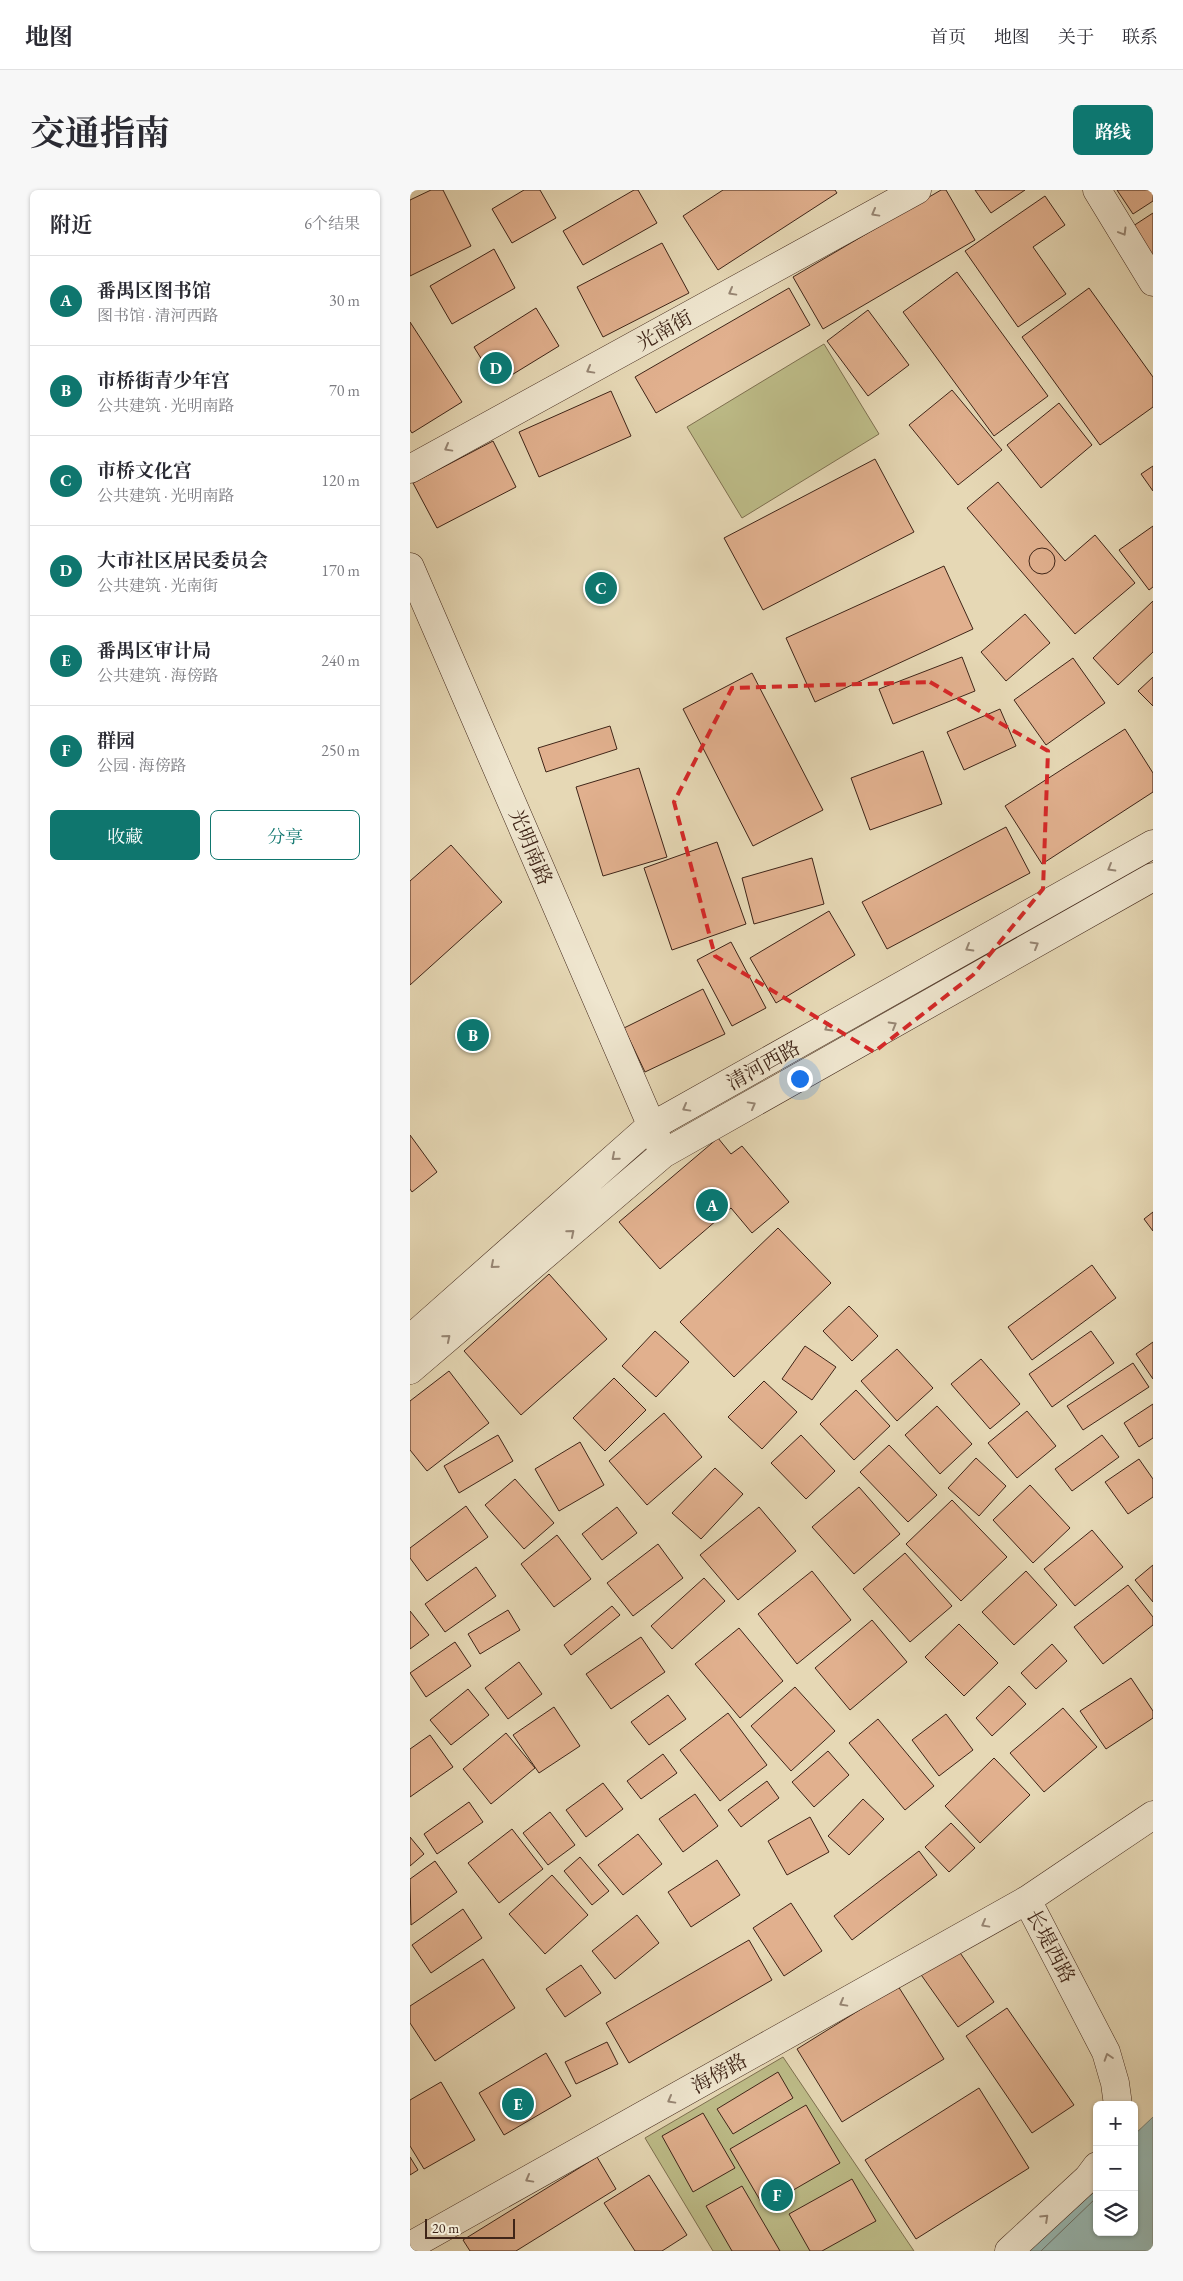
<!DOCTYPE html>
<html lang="zh">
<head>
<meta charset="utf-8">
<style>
	body { margin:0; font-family:"EB Garamond","Noto Serif SC",serif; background:#f7f7f7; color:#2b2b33 }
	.controls { position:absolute; right:15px; bottom:15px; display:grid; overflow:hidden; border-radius:8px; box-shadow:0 1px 4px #0004 }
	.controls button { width:45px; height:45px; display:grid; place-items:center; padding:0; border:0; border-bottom:1px solid #e1e1e2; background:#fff; color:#2b2b33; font:25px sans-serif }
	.scale { position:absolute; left:15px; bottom:12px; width:90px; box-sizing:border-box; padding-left:5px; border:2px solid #3f2518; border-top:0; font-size:14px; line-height:18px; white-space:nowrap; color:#3f2518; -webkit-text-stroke:4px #efe6cf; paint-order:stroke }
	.you { position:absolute; left:389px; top:888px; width:18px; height:18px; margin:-12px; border:4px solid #fff; border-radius:50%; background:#1a73e8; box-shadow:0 0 0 8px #1a73e833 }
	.badge { display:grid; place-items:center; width:32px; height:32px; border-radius:50%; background:#0f766e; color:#fff; font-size:16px; font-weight:700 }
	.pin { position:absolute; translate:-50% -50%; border:2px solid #fff; box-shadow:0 1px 5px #0006 }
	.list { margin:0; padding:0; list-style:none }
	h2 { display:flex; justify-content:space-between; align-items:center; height:65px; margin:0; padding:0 20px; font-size:21px }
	h2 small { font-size:16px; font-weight:400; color:#7c7c81 }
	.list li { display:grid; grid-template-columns:32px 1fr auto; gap:15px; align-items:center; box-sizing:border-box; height:90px; padding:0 20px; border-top:1px solid #e1e1e2 }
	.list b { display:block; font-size:19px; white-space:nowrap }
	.list p { margin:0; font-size:16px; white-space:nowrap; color:#7c7c81 }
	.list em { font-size:16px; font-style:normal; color:#7c7c81 }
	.actions { display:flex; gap:10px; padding:15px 20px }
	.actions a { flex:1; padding:11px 0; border:1px solid #0f766e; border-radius:8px; text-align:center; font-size:18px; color:#0f766e }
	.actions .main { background:#0f766e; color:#fff }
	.icon { flex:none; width:28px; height:28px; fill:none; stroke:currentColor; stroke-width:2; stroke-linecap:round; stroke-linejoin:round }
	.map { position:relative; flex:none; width:743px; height:2061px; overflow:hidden; border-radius:8px }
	header { display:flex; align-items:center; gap:30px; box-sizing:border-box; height:70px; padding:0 25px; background:#fff; border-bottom:1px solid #e1e1e2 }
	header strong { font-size:24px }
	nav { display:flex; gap:28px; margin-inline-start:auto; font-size:18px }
	.intro { display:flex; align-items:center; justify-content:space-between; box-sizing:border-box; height:120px; padding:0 30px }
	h1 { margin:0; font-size:35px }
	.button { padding:12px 22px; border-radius:8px; background:#0f766e; color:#fff; font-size:18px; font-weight:700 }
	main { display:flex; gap:30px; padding:0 30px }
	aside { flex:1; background:#fff; border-radius:8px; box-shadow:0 1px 4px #0004 }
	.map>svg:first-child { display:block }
	.green { fill:#bdbc88; stroke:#7e7050 }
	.water { fill:#97b9b4; stroke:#747e76 }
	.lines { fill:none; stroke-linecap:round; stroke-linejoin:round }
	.shore { stroke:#6b6f66; stroke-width:1 }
	.building { fill:#e1b08e; stroke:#3f2518 }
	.secondary-casing { stroke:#3f2518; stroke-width:29 }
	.secondary { stroke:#efe6cf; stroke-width:28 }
	.oneway { stroke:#978674 }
	.marked { fill:none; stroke:#d62828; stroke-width:4; stroke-dasharray:10 6; stroke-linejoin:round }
	.labels { text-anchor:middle; stroke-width:4; stroke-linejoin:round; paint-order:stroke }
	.street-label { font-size:20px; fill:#3f2518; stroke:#efe6cf }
</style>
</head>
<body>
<header>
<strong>地图</strong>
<nav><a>首页</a><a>地图</a><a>关于</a><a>联系</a></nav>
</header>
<div class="intro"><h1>交通指南</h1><a class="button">路线</a></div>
<main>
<aside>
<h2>附近<small>6个结果</small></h2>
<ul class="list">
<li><span class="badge">A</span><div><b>番禺区图书馆</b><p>图书馆 · 清河西路</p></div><em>30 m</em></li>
<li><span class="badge">B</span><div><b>市桥街青少年宫</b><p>公共建筑 · 光明南路</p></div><em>70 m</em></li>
<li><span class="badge">C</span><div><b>市桥文化宫</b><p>公共建筑 · 光明南路</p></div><em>120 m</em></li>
<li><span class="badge">D</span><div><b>大市社区居民委员会</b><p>公共建筑 · 光南街</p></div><em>170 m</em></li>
<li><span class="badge">E</span><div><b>番禺区审计局</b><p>公共建筑 · 海傍路</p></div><em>240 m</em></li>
<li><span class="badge">F</span><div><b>群园</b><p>公园 · 海傍路</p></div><em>250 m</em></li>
</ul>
<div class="actions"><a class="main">收藏</a><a>分享</a></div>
</aside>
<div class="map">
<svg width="743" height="2061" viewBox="0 0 743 2061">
	<rect width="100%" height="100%" fill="#e6d8b5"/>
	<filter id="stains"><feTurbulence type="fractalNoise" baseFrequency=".004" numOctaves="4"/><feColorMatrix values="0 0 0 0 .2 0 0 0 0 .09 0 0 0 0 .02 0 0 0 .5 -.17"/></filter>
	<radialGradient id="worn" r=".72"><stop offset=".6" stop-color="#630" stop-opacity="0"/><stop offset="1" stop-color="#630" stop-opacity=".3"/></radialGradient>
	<!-- green -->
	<path class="green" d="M414,154L469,244L332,328L277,237Z
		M373,1867L504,2061H303L235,1948Z"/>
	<!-- water -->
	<path class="water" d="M743,1927V2061H604L687,1981V2042H724V1945Z"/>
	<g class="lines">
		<!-- shore -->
		<path class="shore" d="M631,2061L687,2007"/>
	</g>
	<!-- building -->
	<path class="building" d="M21,0H33L61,56L0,86V10Z
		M114,0H130L146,28L102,53L82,19Z
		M224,0H228L247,33L173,75L153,41Z
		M313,0H425L427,3L308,80L273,26Z
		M531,0H536L565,50L413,139L383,87Z
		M565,0H615L581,23Z
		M707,0H743V11L723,24Z
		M635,6L655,35L623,57L656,104L608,137L555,61Z
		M743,23V73L720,38Z
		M252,53L279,103L193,147L167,97Z
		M84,59L105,98L42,134L20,96Z
		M547,82L638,206L584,246L493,122Z
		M379,98L400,135L246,223L225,187Z
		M679,98L743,187V217L690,255L612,147Z
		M126,118L149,156L87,194L64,157Z
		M458,120L499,175L458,206L417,151Z
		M0,132L52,212L2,243L0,240Z
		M542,200L592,260L548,295L499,235Z
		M201,201L221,246L129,287L109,242Z
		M649,213L682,255L631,298L597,255Z
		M83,251L106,297L27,338L3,293Z
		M465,269L504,342L353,420L314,348Z
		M743,276V301L731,284Z
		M588,292L655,371L685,345L725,393L665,444L557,318Z
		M743,336V397L739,400L709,360Z
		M619 371a13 13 0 1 1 26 0a13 13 0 1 1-26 0Z
		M534,376L563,439L405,512L376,448Z
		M743,411V462L708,495L683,468Z
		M615,424L640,453L596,491L571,462Z
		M552,467L565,501L483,534L469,499Z
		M663,468L695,513L636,555L604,510Z
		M342,483L413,620L343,656L273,519Z
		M743,487V516L728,501Z
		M590,519L606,556L554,580L537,542Z
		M200,536L207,559L136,582L128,558Z
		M715,539L743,583V602L632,674L595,616Z
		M513,561L532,614L460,640L441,588Z
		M229,578L257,667L193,686L166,597Z
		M596,637L620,683L477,759L452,712Z
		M307,652L336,734L262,760L234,678Z
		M41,655L92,712L0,795V691Z
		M402,668L414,714L344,734L332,688Z
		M419,721L445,765L366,813L340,768Z
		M321,752L356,818L322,836L287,770Z
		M293,799L315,844L235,882L214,838Z
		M0,945L27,982L2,1002L0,999Z
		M308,948L321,964L332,956L379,1012L342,1043L321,1018L250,1079L209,1032Z
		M743,1022V1041L734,1029Z
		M368,1038L421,1093L324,1187L270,1132Z
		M682,1075L706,1108L622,1170L598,1137Z
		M139,1084L197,1149L111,1225L54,1161Z
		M439,1116L468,1146L442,1171L413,1141Z
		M245,1141L279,1172L246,1207L212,1176Z
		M681,1141L704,1173L642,1217L619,1184Z
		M743,1152V1189L726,1164Z
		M395,1156L426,1177L402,1210L372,1189Z
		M487,1159L523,1198L487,1231L451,1191Z
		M571,1169L610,1214L580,1239L541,1194Z
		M723,1173L739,1197L673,1240L657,1216Z
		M39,1181L79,1233L17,1281L0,1260V1211Z
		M204,1188L236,1220L195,1261L163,1228Z
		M354,1191L387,1222L352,1259L318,1227Z
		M446,1200L480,1236L444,1270L410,1234Z
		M743,1214V1248L729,1257L714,1233Z
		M527,1216L562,1254L530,1284L495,1245Z
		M617,1221L646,1256L607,1288L578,1253Z
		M254,1223L292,1267L237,1315L199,1271Z
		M88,1245L103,1271L49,1303L34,1276Z
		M391,1245L425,1281L396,1309L361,1273Z
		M692,1245L709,1267L662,1301L645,1279Z
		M170,1252L194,1295L149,1321L125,1279Z
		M479,1255L527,1305L498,1332L450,1282Z
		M566,1268L596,1296L569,1326L538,1298Z
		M729,1269L743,1289V1307L718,1324L695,1292Z
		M305,1278L333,1304L291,1349L262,1323Z
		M105,1289L144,1333L114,1359L75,1315Z
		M620,1295L660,1338L623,1373L583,1330Z
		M449,1297L490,1344L444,1384L402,1337Z
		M542,1310L597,1367L551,1411L496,1354Z
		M56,1316L78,1347L17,1391L0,1368V1358Z
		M207,1317L227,1343L192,1370L172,1344Z
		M349,1317L386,1361L328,1410L290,1365Z
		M682,1340L713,1377L665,1416L634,1379Z
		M147,1345L181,1389L144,1417L111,1374Z
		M248,1354L273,1388L223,1426L197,1393Z
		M495,1363L542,1416L500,1452L453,1399Z
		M743,1375V1412L725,1390Z
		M66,1377L86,1406L35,1442L15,1414Z
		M402,1381L441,1430L387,1474L348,1424Z
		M616,1381L647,1415L604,1455L572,1422Z
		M294,1388L315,1411L262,1459L241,1436Z
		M718,1395L743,1427V1435L693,1474L664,1437Z
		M202,1416L210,1425L161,1465L154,1455Z
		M98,1420L110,1440L70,1464L58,1444Z
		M0,1421L19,1445L0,1459Z
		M462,1430L497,1472L440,1520L405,1478Z
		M549,1434L588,1473L554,1506L515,1467Z
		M329,1438L373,1491L330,1528L285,1474Z
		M231,1447L255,1482L201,1519L176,1484Z
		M45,1452L61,1476L16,1507L0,1483Z
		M642,1454L657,1471L626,1499L611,1483Z
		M109,1472L132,1504L98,1529L75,1498Z
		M721,1488L743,1521V1528L696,1559L670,1521Z
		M599,1496L616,1514L582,1546L566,1528Z
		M385,1497L425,1541L381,1581L341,1536Z
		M58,1499L79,1525L41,1555L20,1530Z
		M258,1505L276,1529L239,1555L221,1532Z
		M144,1517L170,1556L129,1583L103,1545Z
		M653,1518L687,1557L634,1602L600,1563Z
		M318,1523L357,1575L310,1611L270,1560Z
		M536,1524L563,1560L529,1586L502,1550Z
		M468,1529L524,1596L495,1620L439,1553Z
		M96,1543L125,1578L81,1614L53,1579Z
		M20,1545L43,1577L0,1607V1559Z
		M418,1561L439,1585L404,1617L382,1592Z
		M253,1564L267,1583L231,1609L217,1591Z
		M584,1568L620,1605L570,1653L535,1616Z
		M357,1591L369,1608L331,1637L318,1620Z
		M193,1593L213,1619L176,1647L156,1620Z
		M285,1604L308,1636L273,1662L249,1629Z
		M453,1609L474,1629L439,1665L418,1646Z
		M59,1612L73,1632L27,1664L14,1644Z
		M140,1622L165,1655L138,1675L113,1643Z
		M400,1627L419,1662L377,1685L358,1651Z
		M541,1633L565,1658L539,1682L515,1657Z
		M102,1639L133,1679L89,1713L58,1673Z
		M228,1644L252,1674L213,1705L188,1675Z
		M0,1647L14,1664L0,1676Z
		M509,1661L527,1685L442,1750L424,1726Z
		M170,1667L199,1701L182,1715L154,1681Z
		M307,1670L330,1705L281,1737L258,1702Z
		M25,1671L47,1702L1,1735L0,1689Z
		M142,1685L178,1725L135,1764L99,1724Z
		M381,1713L412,1761L374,1786L343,1738Z
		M53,1719L72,1748L21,1783L2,1755Z
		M227,1725L249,1753L205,1789L182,1761Z
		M339,1750L362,1790L219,1873L196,1833Z
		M544,1754L584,1812L548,1837L507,1779Z
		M73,1769L105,1818L25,1871L0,1833V1816Z
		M171,1775L191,1803L155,1827L136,1799Z
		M488,1796L534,1869L432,1932L387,1859Z
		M597,1818L664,1915L622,1943L556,1846Z
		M197,1852L208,1874L166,1894L155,1872Z
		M136,1863L161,1906L94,1945L69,1903Z
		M368,1882L383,1908L323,1944L307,1919Z
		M31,1892L65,1950L14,1979L0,1956V1910Z
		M569,1898L619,1978L506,2049L455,1970Z
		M396,1915L430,1973L354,2017L320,1959Z
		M293,1923L325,1978L283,2002L252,1946Z
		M0,1967L8,1980L0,1985Z
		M187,1967L206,1999L106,2061H60L53,2050Z
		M239,1985L277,2045L252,2061H225L194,2013Z
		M442,1989L466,2031L412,2061H400L379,2024Z
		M332,1996L370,2061H322L296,2016Z"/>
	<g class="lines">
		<defs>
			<path id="secondary" d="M687,0L743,92
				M0,279L507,0
				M0,377L249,953
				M0,1149L237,939L743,654
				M0,1180L253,964L743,687
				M617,1710L696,1862L705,1893L708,1915
				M0,2056L617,1710L743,1625
				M599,2061L678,1988L687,1976"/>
		</defs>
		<!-- secondary casing -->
		<use href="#secondary" class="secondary-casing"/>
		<!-- secondary -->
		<use href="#secondary" class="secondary"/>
	</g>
	<!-- one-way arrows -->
	<defs><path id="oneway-chevron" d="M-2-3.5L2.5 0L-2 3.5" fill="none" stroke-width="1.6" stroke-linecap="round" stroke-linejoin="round" transform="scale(1.25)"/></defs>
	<g class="oneway">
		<use href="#oneway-chevron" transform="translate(465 23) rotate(151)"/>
		<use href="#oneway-chevron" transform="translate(713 42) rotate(59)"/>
		<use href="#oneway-chevron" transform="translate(322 102) rotate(151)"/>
		<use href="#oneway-chevron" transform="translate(180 180) rotate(151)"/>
		<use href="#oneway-chevron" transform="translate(38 258) rotate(151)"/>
		<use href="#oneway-chevron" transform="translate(701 678) rotate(150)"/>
		<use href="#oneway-chevron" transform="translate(625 755) rotate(-30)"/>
		<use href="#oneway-chevron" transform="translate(559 758) rotate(150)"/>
		<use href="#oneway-chevron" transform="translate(483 835) rotate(-30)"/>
		<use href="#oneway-chevron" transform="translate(418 838) rotate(150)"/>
		<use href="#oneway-chevron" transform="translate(342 915) rotate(-29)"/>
		<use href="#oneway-chevron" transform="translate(276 918) rotate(151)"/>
		<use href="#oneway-chevron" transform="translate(205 967) rotate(139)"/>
		<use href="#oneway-chevron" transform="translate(161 1043) rotate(-40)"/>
		<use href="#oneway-chevron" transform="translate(84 1075) rotate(139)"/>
		<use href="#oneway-chevron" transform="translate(37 1148) rotate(-40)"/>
		<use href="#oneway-chevron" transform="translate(575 1734) rotate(151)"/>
		<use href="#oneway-chevron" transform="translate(433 1813) rotate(151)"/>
		<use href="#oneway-chevron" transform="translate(698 1867) rotate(-108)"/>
		<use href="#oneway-chevron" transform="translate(261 1910) rotate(151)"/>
		<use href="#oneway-chevron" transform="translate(119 1989) rotate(151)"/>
		<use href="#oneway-chevron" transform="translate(635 2028) rotate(-43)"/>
	</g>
	<!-- marked area -->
	<path class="marked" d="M520,492L638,561L633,699L563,785L464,862L305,766L264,612L322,498Z"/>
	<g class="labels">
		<!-- street labels -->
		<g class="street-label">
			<text transform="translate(254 140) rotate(-29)" y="7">光南街</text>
			<text transform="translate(121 657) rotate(67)" y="7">光明南路</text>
			<text transform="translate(353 875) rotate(-29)" y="7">清河西路</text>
			<text transform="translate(641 1756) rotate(62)" y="7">长堤西路</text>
			<text transform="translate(309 1883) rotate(-29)" y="7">海傍路</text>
		</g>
	</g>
	<rect width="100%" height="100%" filter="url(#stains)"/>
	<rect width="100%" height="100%" fill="url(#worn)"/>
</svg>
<div class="controls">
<button>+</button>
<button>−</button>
<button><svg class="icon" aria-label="layers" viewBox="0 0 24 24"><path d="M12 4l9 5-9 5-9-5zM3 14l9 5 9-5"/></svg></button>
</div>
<div class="scale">20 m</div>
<div class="you"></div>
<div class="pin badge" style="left:302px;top:1015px">A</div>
<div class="pin badge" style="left:63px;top:845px">B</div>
<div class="pin badge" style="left:191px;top:398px">C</div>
<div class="pin badge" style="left:86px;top:178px">D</div>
<div class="pin badge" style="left:108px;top:1914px">E</div>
<div class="pin badge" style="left:367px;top:2005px">F</div>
</div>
</main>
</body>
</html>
